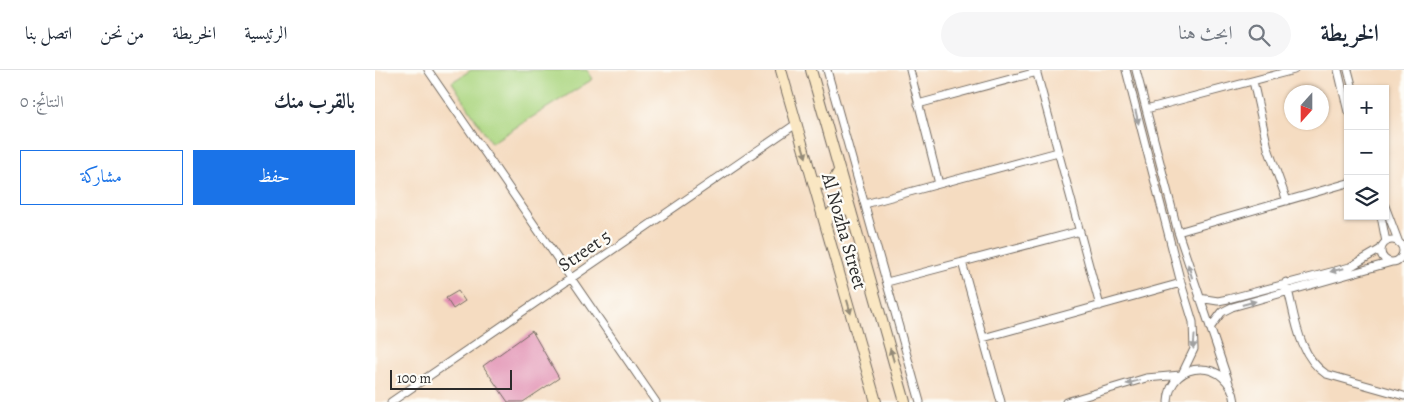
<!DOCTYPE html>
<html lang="ar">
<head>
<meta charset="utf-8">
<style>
	body { margin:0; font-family:Alegreya,Amiri,serif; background:#f6f6f7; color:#1f2937; direction:rtl }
	.controls { position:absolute; right:15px; top:15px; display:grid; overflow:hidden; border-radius:0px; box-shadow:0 1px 4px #0004 }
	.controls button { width:45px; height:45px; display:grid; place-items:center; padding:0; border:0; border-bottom:1px solid #e0e1e3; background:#fff; color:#1f2937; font:25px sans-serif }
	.compass { position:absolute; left:909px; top:15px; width:45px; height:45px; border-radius:50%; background:#fff; box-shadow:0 1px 4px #0004; rotate:201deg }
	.scale { position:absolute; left:15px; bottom:12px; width:122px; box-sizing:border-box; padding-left:5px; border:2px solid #2b2b2b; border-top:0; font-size:14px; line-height:18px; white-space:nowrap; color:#2b2b2b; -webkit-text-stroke:4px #fdfcf7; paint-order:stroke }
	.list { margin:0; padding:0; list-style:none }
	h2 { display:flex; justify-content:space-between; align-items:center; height:65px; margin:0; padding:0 20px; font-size:21px }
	h2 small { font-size:16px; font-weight:400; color:#747a83 }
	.actions { display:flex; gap:10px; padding:15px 20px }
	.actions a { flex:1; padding:11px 0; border:1px solid #1a73e8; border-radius:0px; text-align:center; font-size:18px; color:#1a73e8 }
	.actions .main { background:#1a73e8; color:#fff }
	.icon { flex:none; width:28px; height:28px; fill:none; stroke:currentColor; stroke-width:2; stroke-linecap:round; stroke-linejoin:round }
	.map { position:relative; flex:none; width:1029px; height:332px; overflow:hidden; direction:ltr }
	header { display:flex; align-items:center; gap:30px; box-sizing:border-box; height:70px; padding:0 25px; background:#fff; border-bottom:1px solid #e0e1e3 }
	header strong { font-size:24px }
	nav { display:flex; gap:28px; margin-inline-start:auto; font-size:18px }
	.search { width:350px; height:45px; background:#f6f6f7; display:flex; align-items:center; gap:12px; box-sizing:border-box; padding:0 18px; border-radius:28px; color:#747a83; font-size:19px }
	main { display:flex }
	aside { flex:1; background:#fff }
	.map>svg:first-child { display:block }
	.green { fill:#add783; stroke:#6c8157 }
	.building { fill:#e292b4 }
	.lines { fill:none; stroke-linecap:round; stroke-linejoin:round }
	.minor-casing { stroke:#726960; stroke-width:9 }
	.secondary-casing { stroke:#726960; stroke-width:12 }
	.minor { stroke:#fff; stroke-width:7 }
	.secondary { stroke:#fae7c3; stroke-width:10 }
	.oneway { fill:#a0a0a0 }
	.oneway2 { fill:#928977 }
	.labels { text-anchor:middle; stroke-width:4.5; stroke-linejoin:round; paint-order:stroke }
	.street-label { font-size:19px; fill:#2b2b2b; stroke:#fdfcf7 }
</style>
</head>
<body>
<header>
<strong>الخريطة</strong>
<div class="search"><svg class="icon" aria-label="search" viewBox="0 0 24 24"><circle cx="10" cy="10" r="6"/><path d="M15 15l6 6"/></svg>ابحث هنا</div>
<nav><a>الرئيسية</a><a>الخريطة</a><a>من نحن</a><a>اتصل بنا</a></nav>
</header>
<main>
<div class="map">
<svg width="1029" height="332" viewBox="0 0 1029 332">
	<rect width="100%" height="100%" fill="#fdfcf7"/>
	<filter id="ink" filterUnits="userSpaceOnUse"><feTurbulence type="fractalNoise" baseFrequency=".02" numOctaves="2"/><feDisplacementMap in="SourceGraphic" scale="10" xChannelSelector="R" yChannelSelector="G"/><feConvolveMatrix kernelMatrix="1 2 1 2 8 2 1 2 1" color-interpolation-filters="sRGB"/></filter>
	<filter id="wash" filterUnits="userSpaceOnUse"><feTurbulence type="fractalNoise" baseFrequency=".0096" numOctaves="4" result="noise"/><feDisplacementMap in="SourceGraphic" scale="20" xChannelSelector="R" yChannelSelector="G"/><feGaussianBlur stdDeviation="1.12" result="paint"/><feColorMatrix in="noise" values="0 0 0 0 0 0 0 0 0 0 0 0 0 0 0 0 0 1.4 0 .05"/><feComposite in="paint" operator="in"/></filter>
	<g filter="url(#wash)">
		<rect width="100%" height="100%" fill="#f5dcc1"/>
		<!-- green -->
		<path class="green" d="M96,0H212L218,9L116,73L77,12Z"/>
		<g id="blocks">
			<!-- building -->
			<path class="building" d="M83,221L90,231L78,239L71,228Z
				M157,261L184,308L148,332H133L108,296Z"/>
		</g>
	</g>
	<g filter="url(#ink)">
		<use href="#blocks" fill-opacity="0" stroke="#726960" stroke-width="1"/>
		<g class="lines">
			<defs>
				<path id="minor" d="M53,0L281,332
					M452,0L545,332
					M535,0L564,114
					M661,0L725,236
					M751,0L806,213L818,252L819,279L807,304
					M761,0L803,162L854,313
					M963,0L973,42
					M973,0L978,19
					M878,11L893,78L912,131
					M543,34L662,2
					M771,39L919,0
					M490,134L683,82
					M1010,136L1024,173
					M1006,146L1011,172
					M803,162L973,113
					M1006 181a11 11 0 1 1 22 0a11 11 0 1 1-22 0Z
					M587,192L626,332
					M512,212L705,161
					M911,212C920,244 922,285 951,304L1029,326
					M824,228L843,231L853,229L975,197L1006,179
					M835,258L847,242L857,237L1017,192
					M608,268L806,213
					M16,332L421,54
					M691,332L771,308L806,305
					M793,332C795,288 855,288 860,332"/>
				<path id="secondary" d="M406,0L501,332
					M436,0L530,332
					M437,109L450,115L457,113L464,101
					M450,153L457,142L470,139L476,141"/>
			</defs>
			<!-- minor casing -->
			<use href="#minor" class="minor-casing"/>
			<!-- secondary casing -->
			<use href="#secondary" class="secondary-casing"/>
			<!-- minor -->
			<use href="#minor" class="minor"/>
			<!-- secondary -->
			<use href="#secondary" class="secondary"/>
		</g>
		<!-- one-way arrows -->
		<defs><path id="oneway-solid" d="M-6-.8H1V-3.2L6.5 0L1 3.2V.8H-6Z" transform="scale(1.25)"/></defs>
		<g class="oneway">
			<use href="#oneway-solid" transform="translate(762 47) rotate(77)"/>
			<use href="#oneway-solid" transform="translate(962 200) rotate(166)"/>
			<use href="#oneway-solid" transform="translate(815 201) rotate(-107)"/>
			<use href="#oneway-solid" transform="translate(874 233) rotate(-15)"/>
			<use href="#oneway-solid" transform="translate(819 272) rotate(95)"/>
			<use href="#oneway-solid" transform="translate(758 312) rotate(164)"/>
		</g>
		<g class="oneway2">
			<use href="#oneway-solid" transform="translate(429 81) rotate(73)"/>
			<use href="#oneway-solid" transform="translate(474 237) rotate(74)"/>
			<use href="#oneway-solid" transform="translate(517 285) rotate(-106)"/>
		</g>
	</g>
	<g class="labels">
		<!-- street labels -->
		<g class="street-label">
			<text transform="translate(470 161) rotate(74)" y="7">Al Nozha Street</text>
			<text transform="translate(209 180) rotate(-34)" y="7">Street 5</text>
		</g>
	</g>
</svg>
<div class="controls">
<button>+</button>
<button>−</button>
<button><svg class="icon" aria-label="layers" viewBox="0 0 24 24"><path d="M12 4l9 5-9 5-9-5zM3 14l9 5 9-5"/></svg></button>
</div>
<svg class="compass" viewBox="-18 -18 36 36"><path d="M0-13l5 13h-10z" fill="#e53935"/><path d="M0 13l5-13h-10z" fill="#747a83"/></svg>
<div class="scale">100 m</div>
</div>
<aside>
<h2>بالقرب منك<small>النتائج: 0</small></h2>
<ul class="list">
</ul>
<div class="actions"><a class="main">حفظ</a><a>مشاركة</a></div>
</aside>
</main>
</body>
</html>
